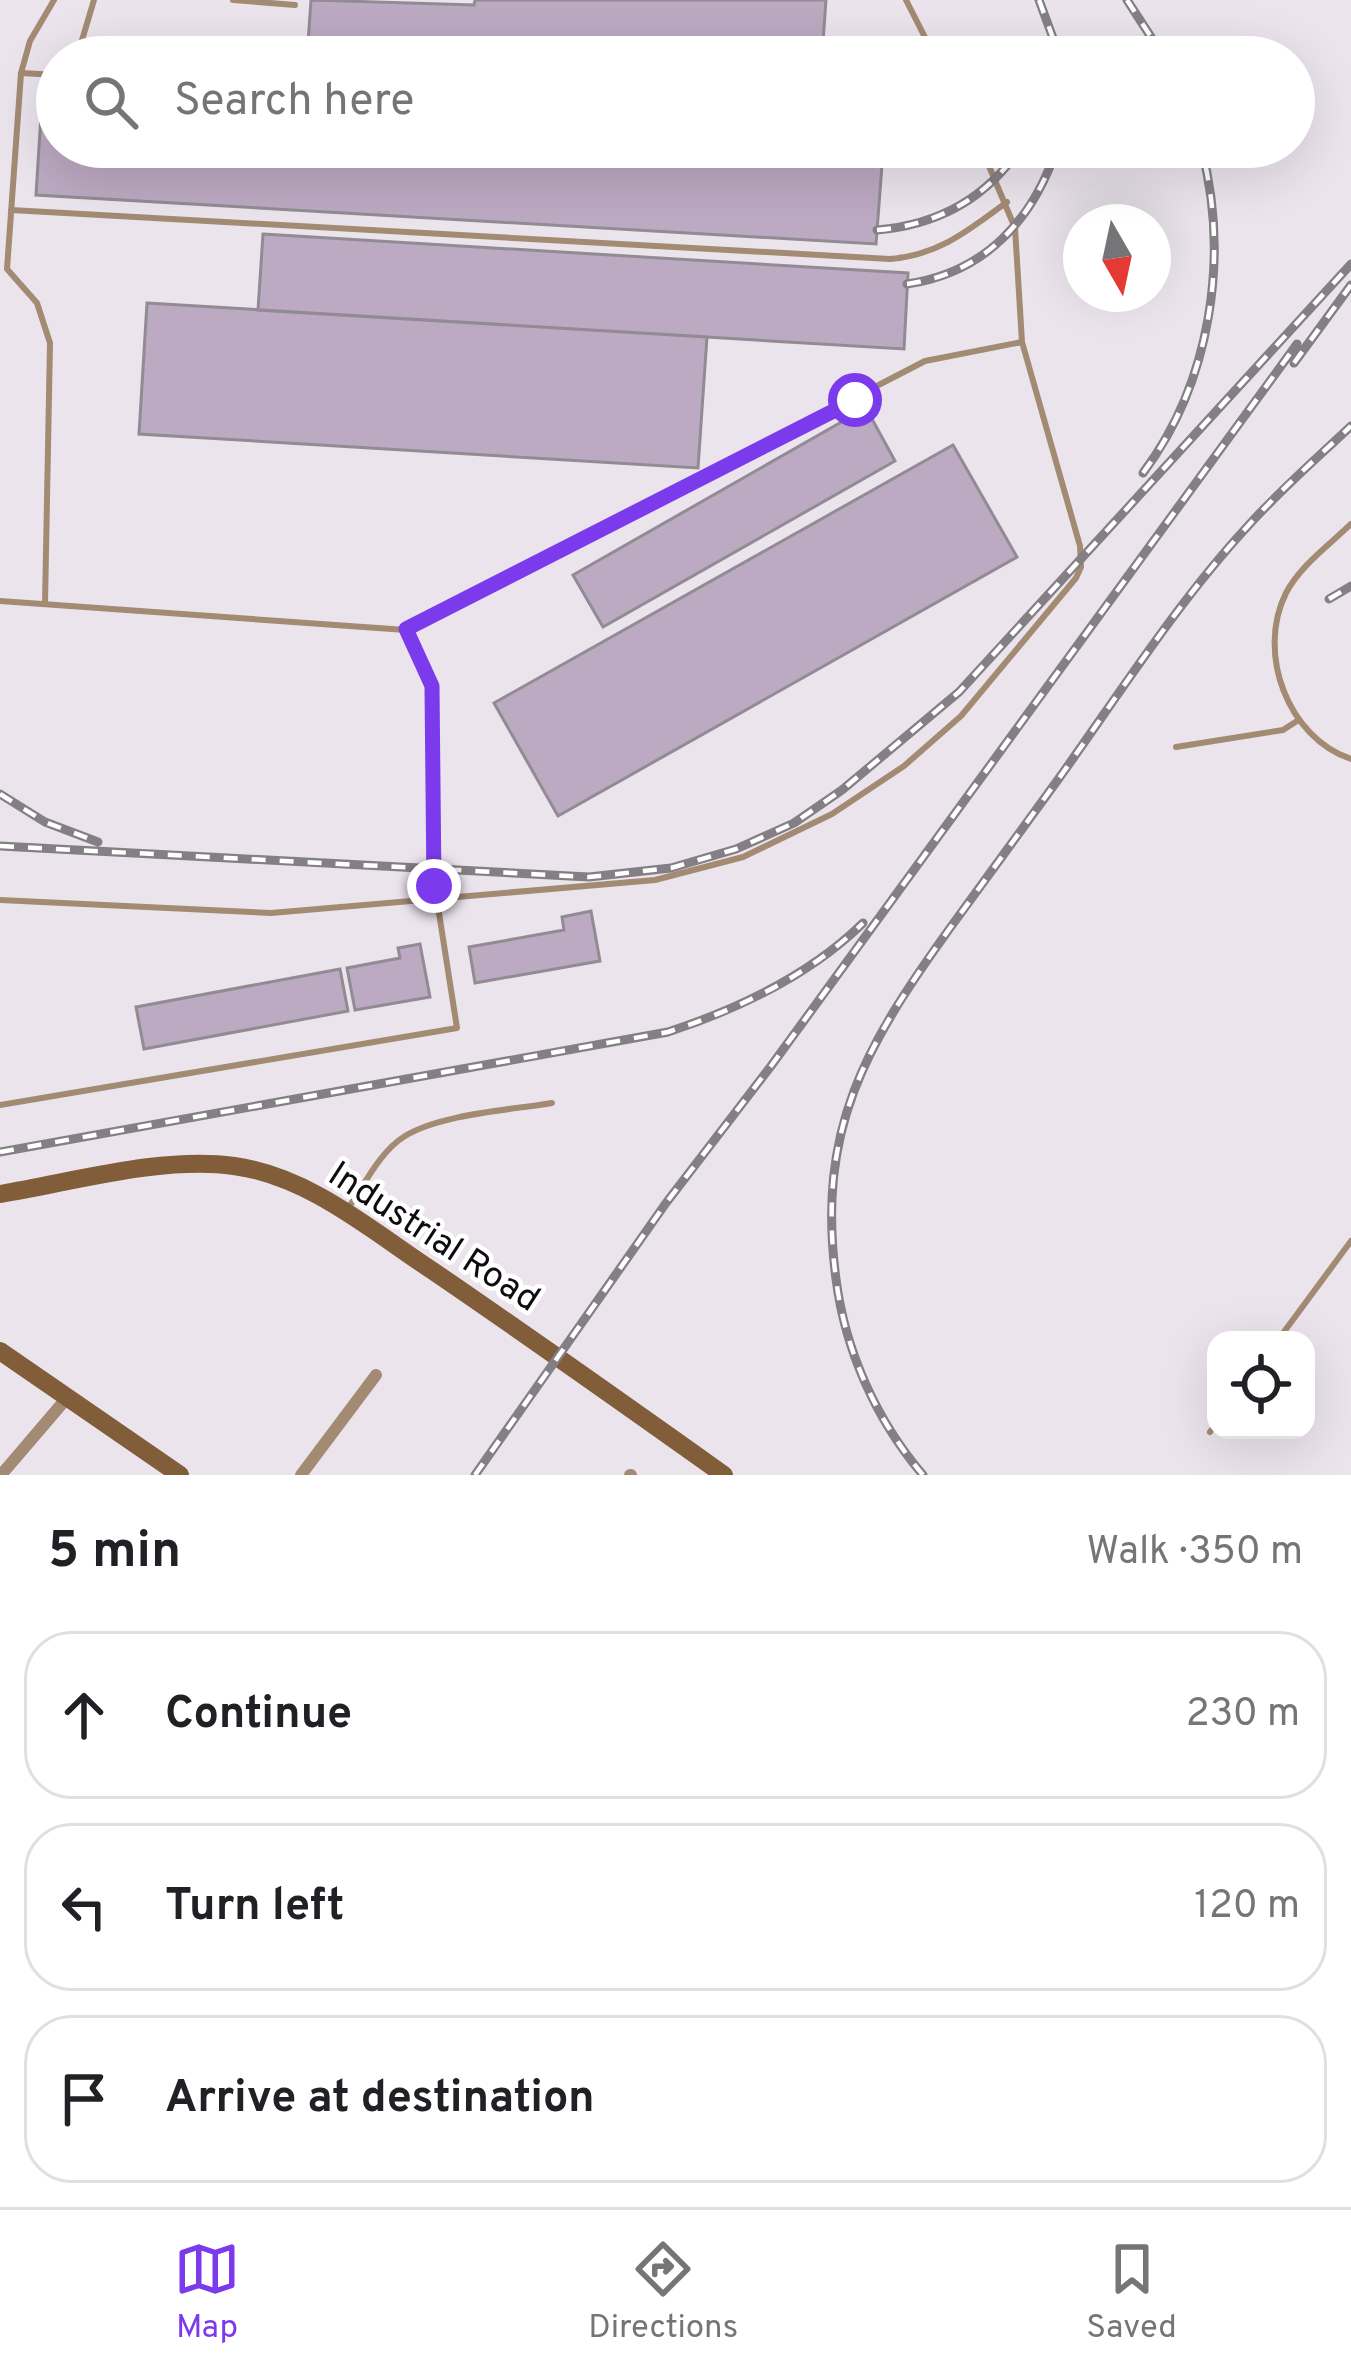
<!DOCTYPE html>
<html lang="en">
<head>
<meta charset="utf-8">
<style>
	body { margin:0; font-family:Overpass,sans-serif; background:#f2f2f2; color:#202124 }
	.controls { position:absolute; right:36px; bottom:36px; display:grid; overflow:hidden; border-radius:24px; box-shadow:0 12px 48px #0002 }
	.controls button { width:108px; height:108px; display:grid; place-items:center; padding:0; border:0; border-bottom:3px solid #e0e0e0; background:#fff; color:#202124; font:60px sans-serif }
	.compass { position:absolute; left:1063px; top:204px; width:108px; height:108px; border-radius:50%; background:#fff; box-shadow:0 12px 48px #0002; rotate:171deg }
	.stop { position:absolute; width:36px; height:36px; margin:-27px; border:9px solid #7c3aed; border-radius:50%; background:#fff }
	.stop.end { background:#7c3aed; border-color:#fff; box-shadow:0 3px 12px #0008 }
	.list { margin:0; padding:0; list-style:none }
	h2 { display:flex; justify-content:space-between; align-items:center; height:156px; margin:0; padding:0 48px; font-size:51px }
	h2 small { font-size:39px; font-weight:400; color:#757577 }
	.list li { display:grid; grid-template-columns:78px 1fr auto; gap:36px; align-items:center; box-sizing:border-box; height:168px; margin:0 24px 24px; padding:0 24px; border:3px solid #e0e0e0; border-radius:48px }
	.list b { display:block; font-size:45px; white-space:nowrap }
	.list em { font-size:39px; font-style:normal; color:#757577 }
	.icon { flex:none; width:66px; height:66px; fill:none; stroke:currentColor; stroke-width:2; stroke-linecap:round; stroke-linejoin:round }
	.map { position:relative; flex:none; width:1351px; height:1475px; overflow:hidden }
	.search { position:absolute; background:#fff; box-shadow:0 12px 48px #0002; left:36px; right:36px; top:36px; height:132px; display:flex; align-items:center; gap:30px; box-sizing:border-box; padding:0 42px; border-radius:66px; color:#757577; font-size:45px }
	.sheet { height:732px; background:#fff }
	nav { display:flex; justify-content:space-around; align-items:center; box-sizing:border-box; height:168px; border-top:3px solid #e0e0e0; background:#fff; font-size:33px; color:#757577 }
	nav a { display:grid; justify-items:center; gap:6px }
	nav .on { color:#7c3aed }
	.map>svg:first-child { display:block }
	.building { fill:#bca9c2; stroke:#918b93; stroke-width:3 }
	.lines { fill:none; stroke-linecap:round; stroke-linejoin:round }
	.lane { stroke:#a38a73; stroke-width:6 }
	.street { stroke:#a38a73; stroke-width:12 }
	.secondary { stroke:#815d3a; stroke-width:18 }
	.rail-casing { stroke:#847f85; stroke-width:9 }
	.rail { stroke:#fff; stroke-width:4.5; stroke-dasharray:14; stroke-linecap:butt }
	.route { stroke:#7c3aed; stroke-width:15 }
	.labels { text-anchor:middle; stroke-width:9; stroke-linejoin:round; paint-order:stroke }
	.street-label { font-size:36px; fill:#0e0c0f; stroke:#fff }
</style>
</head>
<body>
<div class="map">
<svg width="1351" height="1475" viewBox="0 0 1351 1475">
	<rect width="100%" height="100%" fill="#ebe4ed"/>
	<!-- building -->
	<path class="building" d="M311,0L474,5L475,0H826L822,57H307Z
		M41,115L57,116V147H818L817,159L882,165L876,244L36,195Z
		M263,234L908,273L904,349L258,310Z
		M147,303L707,337L698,468L139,434Z
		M866,408L895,461L603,627L573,575Z
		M953,445L1017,557L558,816L494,703Z
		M591,911L600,961L475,983L469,947L564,930L562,917Z
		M420,944L430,997L355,1010L347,968L400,958L398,948Z
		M340,969L348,1011L144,1049L136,1007Z"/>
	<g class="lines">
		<!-- lane -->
		<path class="lane" d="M233,0L295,5
			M906,0L935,57
			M77,57L94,0
			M21,73L57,75
			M11,210L890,259C939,255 969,230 1007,202
			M1351,524C1329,545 1300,566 1286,593C1256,653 1288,738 1351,759
			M0,601L406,630L925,361L1022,342
			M45,604L50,343L37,303L7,269L21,73L30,41L54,0
			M1176,747L1283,730L1297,721
			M0,900L271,913L655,880L743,857L832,814L904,766L961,716L1076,578L1081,567L1080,546L1022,342L1015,228L981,147
			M0,1105L457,1028L434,881L432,686L406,630
			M347,1210C364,1186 379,1152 405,1136C441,1114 510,1110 552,1103
			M1278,1340L1351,1241
			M1210,1432L1216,1424"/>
		<!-- street -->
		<path class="street" d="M1,1475L66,1399
			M301,1475L376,1375
			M630,1475H631"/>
		<!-- secondary -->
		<path class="secondary" d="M0,1194C73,1182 161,1156 234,1166C309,1176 372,1231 433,1271C531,1338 627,1406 724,1475
			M0,1351L180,1475"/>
		<defs>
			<path id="rail" d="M1039,0L1060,57
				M1127,0L1164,57
				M877,230C938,225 987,198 1021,147
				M907,284C985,273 1034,219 1057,147
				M1294,363L1351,285
				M1143,473C1211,382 1230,256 1201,147
				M1329,599L1351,586
				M0,794L45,822L98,842
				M0,846L589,877L671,868L736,849L794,823L842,790L959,692L1351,264
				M0,1152L668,1032C738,1009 809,976 863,923
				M475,1475L666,1203L771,1066L1297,344
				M923,1475C876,1420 845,1350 836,1279C816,1129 866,1045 950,928C986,879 1021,830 1057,781C1118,696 1176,604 1247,527C1279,491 1316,459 1351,426"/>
		</defs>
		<!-- rail casing -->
		<use href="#rail" class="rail-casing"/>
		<!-- rail -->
		<use href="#rail" class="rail"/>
	</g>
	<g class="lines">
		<!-- route -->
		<path class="route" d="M434,886L432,686L406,629L855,400"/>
	</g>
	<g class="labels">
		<!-- street labels -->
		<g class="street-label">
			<text transform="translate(435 1235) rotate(33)" y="13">Industrial Road</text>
		</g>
	</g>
</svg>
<div class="controls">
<button><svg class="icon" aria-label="locate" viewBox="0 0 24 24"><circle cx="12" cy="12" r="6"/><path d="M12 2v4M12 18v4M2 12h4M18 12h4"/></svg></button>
</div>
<svg class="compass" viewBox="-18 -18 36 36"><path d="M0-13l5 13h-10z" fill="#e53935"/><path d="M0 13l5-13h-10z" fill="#757577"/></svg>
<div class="stop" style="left:855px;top:400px"></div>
<div class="stop end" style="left:434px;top:886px"></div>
<div class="search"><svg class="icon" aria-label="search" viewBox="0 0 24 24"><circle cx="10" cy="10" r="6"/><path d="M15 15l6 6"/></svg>Search here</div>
</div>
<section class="sheet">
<h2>5 min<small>Walk · 350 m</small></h2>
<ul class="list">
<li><svg class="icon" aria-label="ahead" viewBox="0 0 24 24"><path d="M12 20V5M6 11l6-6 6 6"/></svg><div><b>Continue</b></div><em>230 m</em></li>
<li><svg class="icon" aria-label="left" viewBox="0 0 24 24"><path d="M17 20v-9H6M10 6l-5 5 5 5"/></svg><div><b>Turn left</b></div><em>120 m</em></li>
<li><svg class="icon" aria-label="arrive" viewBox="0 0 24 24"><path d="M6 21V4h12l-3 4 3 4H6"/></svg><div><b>Arrive at destination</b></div></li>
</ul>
</section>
<nav>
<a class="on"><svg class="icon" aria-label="map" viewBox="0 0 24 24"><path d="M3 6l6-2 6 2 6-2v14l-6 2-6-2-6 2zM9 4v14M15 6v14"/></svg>Map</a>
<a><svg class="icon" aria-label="directions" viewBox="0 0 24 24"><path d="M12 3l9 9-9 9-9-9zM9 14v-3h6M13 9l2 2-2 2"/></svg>Directions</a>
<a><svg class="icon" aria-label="saved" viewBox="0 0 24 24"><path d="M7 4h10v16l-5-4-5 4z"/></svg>Saved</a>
</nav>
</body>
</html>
